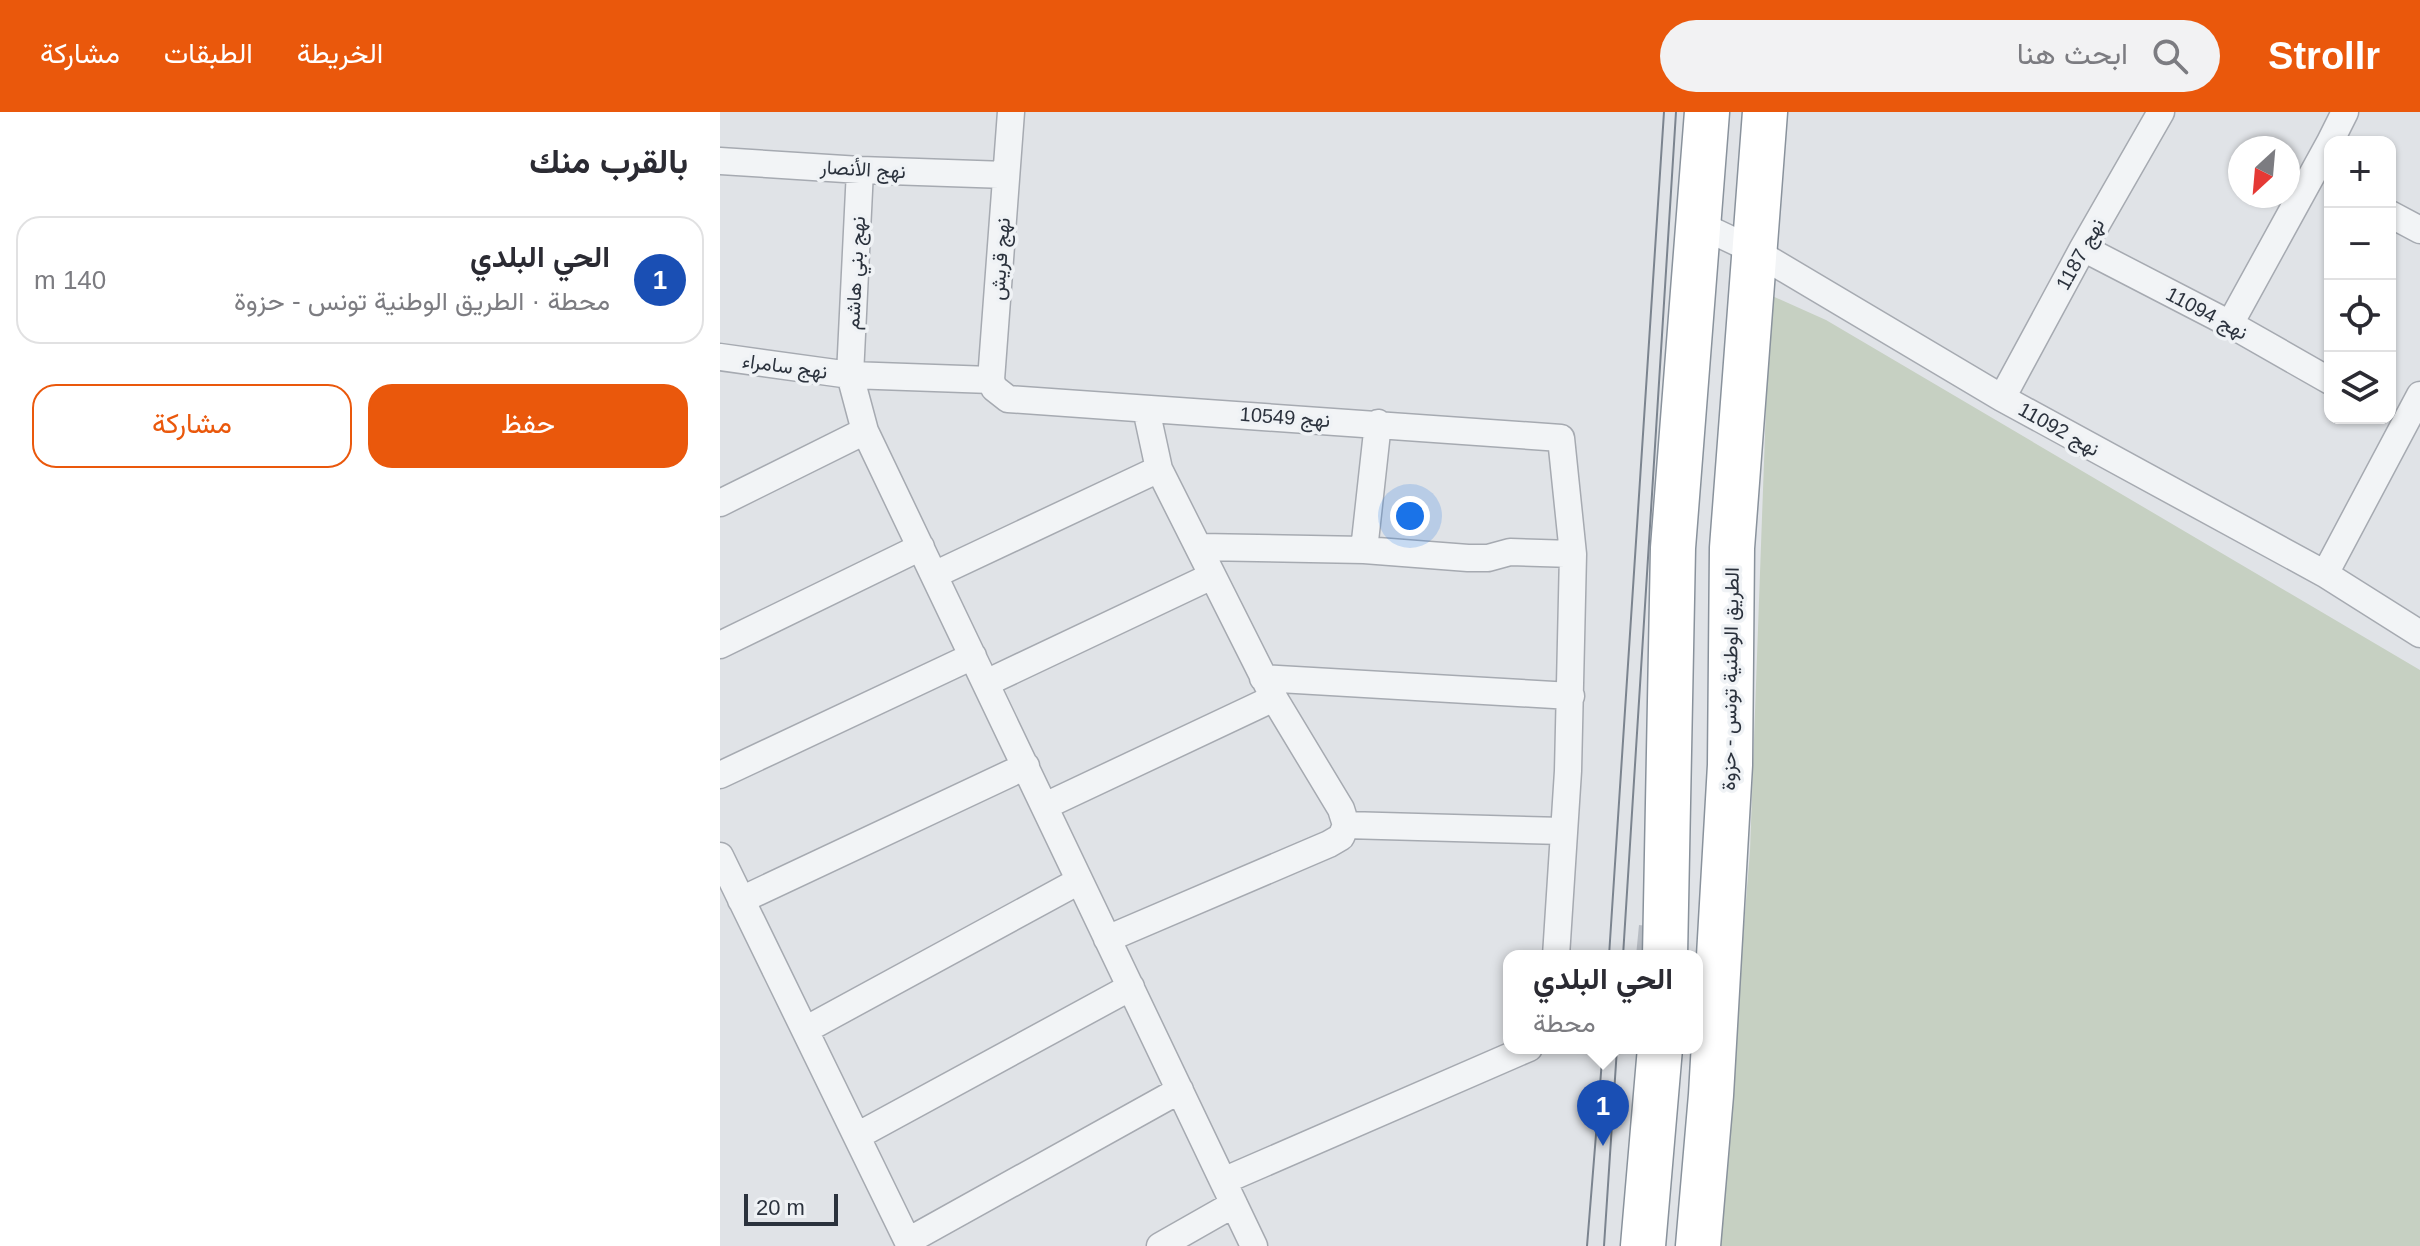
<!DOCTYPE html>
<html lang="ar">
<head>
<meta charset="utf-8">
<style>
	body { margin:0; font-family:Helvetica,Vazirmatn,sans-serif; background:#f2f2f3; color:#2b2b33; direction:rtl }
	.controls { position:absolute; right:24px; top:24px; display:grid; overflow:hidden; border-radius:16px; box-shadow:0 2px 6px #0004 }
	.controls button { width:72px; height:72px; display:grid; place-items:center; padding:0; border:0; border-bottom:2px solid #e1e1e2; background:#fff; color:#2b2b33; font:40px sans-serif }
	.compass { position:absolute; left:1508px; top:24px; width:72px; height:72px; border-radius:50%; background:#fff; box-shadow:0 2px 6px #0004; rotate:206deg }
	.scale { position:absolute; left:24px; bottom:20px; width:94px; box-sizing:border-box; padding-left:8px; border:4px solid #2b323d; border-top:0; font-size:22px; line-height:28px; white-space:nowrap; color:#2b323d; -webkit-text-stroke:6px #eff2f5; paint-order:stroke }
	.you { position:absolute; left:690px; top:404px; width:28px; height:28px; margin:-20px; border:6px solid #fff; border-radius:50%; background:#1a73e8; box-shadow:0 0 0 12px #1a73e833 }
	.badge { display:grid; place-items:center; width:52px; height:52px; border-radius:50%; background:#ea580c; color:#fff; font-size:26px; font-weight:700 }
	.pin { position:absolute; translate:-50% -66px; filter:drop-shadow(0 2px 4px #0008) }
	.pin::after { content:''; position:absolute; top:42px; width:28px; height:24px; background:inherit; clip-path:polygon(0 0,100% 0,50% 100%) }
	.popup { position:absolute; left:783px; top:838px; width:200px; height:104px; box-sizing:border-box; display:grid; place-content:center; border-radius:16px; background:#fff; filter:drop-shadow(0 2px 6px #0005); font-size:26px; white-space:nowrap; color:#7c7c81 }
	.popup b { font-size:30px; color:#2b2b33 }
	.popup::after { content:''; position:absolute; left:50%; top:100%; margin-left:-16px; border:16px solid transparent; border-top-color:#fff }
	.list { margin:0; padding:0; list-style:none }
	h2 { display:flex; justify-content:space-between; align-items:center; height:104px; margin:0; padding:0 32px; font-size:34px }
	h2 small { font-size:26px; font-weight:400; color:#7c7c81 }
	.list li { display:grid; grid-template-columns:52px 1fr auto; gap:24px; align-items:center; box-sizing:border-box; height:128px; margin:0 16px 16px; padding:0 16px; border:2px solid #e1e1e2; border-radius:24px }
	.list b { display:block; font-size:30px; white-space:nowrap }
	.list p { margin:0; font-size:26px; white-space:nowrap; color:#7c7c81 }
	.list em { font-size:26px; font-style:normal; color:#7c7c81 }
	.actions { display:flex; gap:16px; padding:24px 32px }
	.actions a { flex:1; padding:18px 0; border:2px solid #ea580c; border-radius:24px; text-align:center; font-size:28px; color:#ea580c }
	.actions .main { background:#ea580c; color:#fff }
	.icon { flex:none; width:44px; height:44px; fill:none; stroke:currentColor; stroke-width:2; stroke-linecap:round; stroke-linejoin:round }
	.map { position:relative; flex:none; width:1700px; height:1134px; overflow:hidden; direction:ltr }
	header { display:flex; align-items:center; gap:48px; box-sizing:border-box; height:112px; padding:0 40px; background:#ea580c; color:#fff }
	header strong { font-size:38px }
	nav { display:flex; gap:44px; margin-inline-start:auto; font-size:28px }
	.search { width:560px; height:72px; background:#f2f2f3; display:flex; align-items:center; gap:20px; box-sizing:border-box; padding:0 28px; border-radius:44px; color:#7c7c81; font-size:30px }
	main { display:flex }
	aside { flex:1; background:#fff }
	.map>svg:first-child { display:block }
	.green { fill:#c6d0c2 }
	.building { fill:#b8bdc4 }
	.lines { fill:none; stroke-linecap:round; stroke-linejoin:round }
	.street-casing { stroke:#a6aab1; stroke-width:29 }
	.highway-casing { stroke:#89929c; stroke-width:47 }
	.street { stroke:#f2f4f6; stroke-width:26 }
	.highway { stroke:#fff; stroke-width:44 }
	.tram { stroke:#7b848f; stroke-width:2 }
	.labels { text-anchor:middle; stroke-width:7; stroke-linejoin:round; paint-order:stroke }
	.street-label { font-size:20px; fill:#2b323d; stroke:#eff2f5 }
</style>
</head>
<body>
<header>
<strong>Strollr</strong>
<div class="search"><svg class="icon" aria-label="search" viewBox="0 0 24 24"><circle cx="10" cy="10" r="6"/><path d="M15 15l6 6"/></svg>ابحث هنا</div>
<nav><a>الخريطة</a><a>الطبقات</a><a>مشاركة</a></nav>
</header>
<main>
<div class="map">
<svg width="1700" height="1134" viewBox="0 0 1700 1134">
	<rect width="100%" height="100%" fill="#e0e3e7"/>
	<!-- green -->
	<path class="green" d="M1050,183L1106,208L1700,558V1134H998L1030,739Z"/>
	<!-- building -->
	<path class="building" d="M919,813L936,815L933,844H916Z"/>
	<g class="lines">
		<defs>
			<path id="street" d="M291,0L271,268L274,276L288,287L841,326L853,442L848,659L836,844
				M1610,30L1625,0
				M0,49L140,58L286,63
				M140,58L130,263L145,319L534,1134
				M1670,102L1700,118
				M978,112L1033,138L1282,286L1605,462L1700,522
				M1363,136L1510,212L1610,269
				M1510,212L1610,30
				M0,245L130,263L271,268
				M1282,286L1363,136L1441,0
				M0,391L145,319
				M480,435L644,438L748,446H768L790,440L853,442
				M644,438L658,311
				M1605,462L1700,283
				M214,463L439,357
				M0,533L201,435
				M543,566L851,584
				M266,571L492,464
				M0,663L253,544
				M325,694L554,586
				M626,713L843,719
				M0,744L190,1134
				M21,788L306,654
				M387,827L609,732L621,725L626,713L621,697L554,586L439,357L426,297
				M85,918L359,769
				M137,1024L411,875
				M503,1069L809,936
				M188,1129L460,978
				M440,1134L514,1092"/>
			<path id="highway" d="M945,844L953,436L987,0
				M923,1134L940,936
				M978,1134L991,983L1010,653L1012,436L1045,0"/>
		</defs>
		<!-- street casing -->
		<use href="#street" class="street-casing"/>
		<!-- highway casing -->
		<use href="#highway" class="highway-casing"/>
		<!-- street -->
		<use href="#street" class="street"/>
		<!-- highway -->
		<use href="#highway" class="highway"/>
		<!-- tram -->
		<path class="tram" d="M889,844L944,0
			M903,844L956,0
			M867,1134L883,936
			M884,1134L897,936"/>
	</g>
	<g class="labels">
		<!-- street labels -->
		<g class="street-label">
			<text transform="translate(143 57) rotate(3)" y="7">نهج الأنصار</text>
			<text transform="translate(1360 142) rotate(-61)" y="7">نهج 1187</text>
			<text transform="translate(280 147) rotate(-86)" y="7">نهج قريش</text>
			<text transform="translate(135 161) rotate(-87)" y="7">نهج بني هاشم</text>
			<text transform="translate(1487 201) rotate(28)" y="7">نهج 11094</text>
			<text transform="translate(65 254) rotate(8)" y="7">نهج سامراء</text>
			<text transform="translate(565 305) rotate(4)" y="7">نهج 10549</text>
			<text transform="translate(1339 317) rotate(29)" y="7">نهج 11092</text>
			<text transform="translate(1010 567) rotate(-89)" y="7">الطريق الوطنية تونس - حزوة</text>
		</g>
	</g>
</svg>
<div class="controls">
<button>+</button>
<button>−</button>
<button><svg class="icon" aria-label="locate" viewBox="0 0 24 24"><circle cx="12" cy="12" r="6"/><path d="M12 2v4M12 18v4M2 12h4M18 12h4"/></svg></button>
<button><svg class="icon" aria-label="layers" viewBox="0 0 24 24"><path d="M12 4l9 5-9 5-9-5zM3 14l9 5 9-5"/></svg></button>
</div>
<svg class="compass" viewBox="-18 -18 36 36"><path d="M0-13l5 13h-10z" fill="#e53935"/><path d="M0 13l5-13h-10z" fill="#7c7c81"/></svg>
<div class="scale">20 m</div>
<div class="you"></div>
<div class="pin badge" style="left:883px;top:1034px;background:#1a4fb4">1</div>
<div class="popup"><b>الحي البلدي</b>محطة</div>
</div>
<aside>
<h2>بالقرب منك<small></small></h2>
<ul class="list">
<li><span class="badge" style="background:#1a4fb4">1</span><div><b>الحي البلدي</b><p>محطة · الطريق الوطنية تونس - حزوة</p></div><em>140 m</em></li>
</ul>
<div class="actions"><a class="main">حفظ</a><a>مشاركة</a></div>
</aside>
</main>
</body>
</html>
